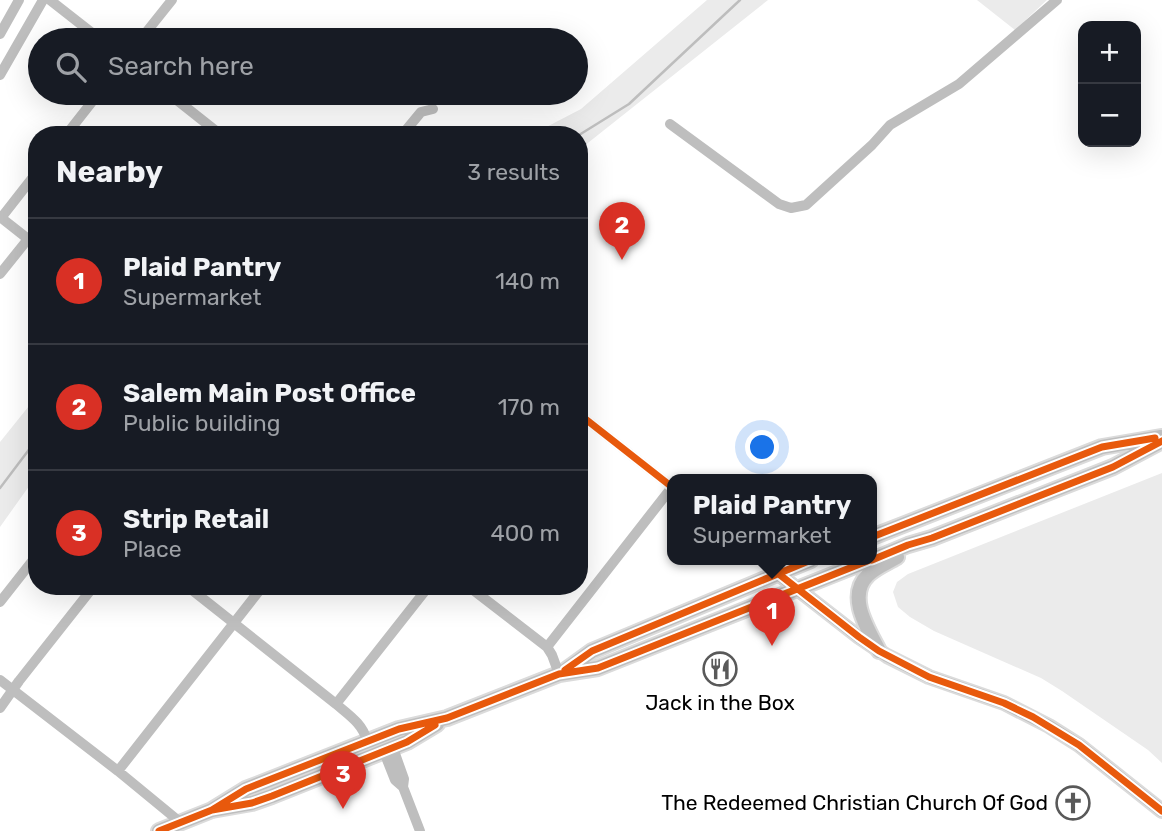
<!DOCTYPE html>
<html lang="en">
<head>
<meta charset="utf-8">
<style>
	body { margin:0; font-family:Rubik,sans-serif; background:#242831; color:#f1f3f6 }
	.controls { position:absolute; right:21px; top:21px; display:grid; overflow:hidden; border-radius:14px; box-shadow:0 7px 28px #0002 }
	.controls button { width:63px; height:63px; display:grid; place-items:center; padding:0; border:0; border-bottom:2px solid #363941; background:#171b24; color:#f1f3f6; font:35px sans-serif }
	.you { position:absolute; left:763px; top:448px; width:24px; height:24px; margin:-18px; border:5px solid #fff; border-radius:50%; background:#1a73e8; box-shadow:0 0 0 10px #1a73e833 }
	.badge { display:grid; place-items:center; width:46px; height:46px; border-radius:50%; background:#d93025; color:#fff; font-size:23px; font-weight:700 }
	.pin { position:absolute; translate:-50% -58px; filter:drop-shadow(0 2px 4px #0008) }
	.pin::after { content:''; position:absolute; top:37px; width:24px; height:21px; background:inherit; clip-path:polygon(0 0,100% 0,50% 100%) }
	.popup { position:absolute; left:667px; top:474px; width:210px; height:91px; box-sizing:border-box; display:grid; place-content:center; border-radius:14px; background:#171b24; filter:drop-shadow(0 2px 5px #0005); font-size:23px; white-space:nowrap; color:#9ea1a6 }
	.popup b { font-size:26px; color:#f1f3f6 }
	.popup::after { content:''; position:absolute; left:50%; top:100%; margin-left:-14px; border:14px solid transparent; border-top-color:#171b24 }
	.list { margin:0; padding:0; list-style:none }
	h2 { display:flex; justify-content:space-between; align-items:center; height:91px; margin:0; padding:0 28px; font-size:30px }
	h2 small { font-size:23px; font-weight:400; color:#9ea1a6 }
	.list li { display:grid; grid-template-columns:46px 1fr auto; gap:21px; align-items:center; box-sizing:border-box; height:126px; padding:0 28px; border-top:2px solid #363941 }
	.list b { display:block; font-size:26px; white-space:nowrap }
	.list p { margin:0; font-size:23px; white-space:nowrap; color:#9ea1a6 }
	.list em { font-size:23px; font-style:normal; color:#9ea1a6 }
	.icon { flex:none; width:38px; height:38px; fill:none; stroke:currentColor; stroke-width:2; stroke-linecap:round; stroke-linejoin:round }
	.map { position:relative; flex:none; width:1162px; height:831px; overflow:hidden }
	.search { position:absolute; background:#171b24; box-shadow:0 7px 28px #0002; left:28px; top:28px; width:560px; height:77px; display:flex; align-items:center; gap:18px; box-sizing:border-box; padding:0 24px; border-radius:38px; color:#9ea1a6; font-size:26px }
	.panel { position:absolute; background:#171b24; box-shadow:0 7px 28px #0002; left:28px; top:126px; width:560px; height:469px; border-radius:28px }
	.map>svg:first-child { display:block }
	.green { fill:#ebebeb }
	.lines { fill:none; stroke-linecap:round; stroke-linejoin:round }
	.stream { stroke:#bdbdbd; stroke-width:2.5 }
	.major-casing { stroke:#dbdbdb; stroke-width:16 }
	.highway-casing { stroke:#dbdbdb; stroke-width:18 }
	.minor { stroke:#bebebe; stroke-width:10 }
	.major { stroke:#bebebe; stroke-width:12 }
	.highway { stroke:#bebebe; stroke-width:14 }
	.cycleway-casing { stroke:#fff; stroke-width:11 }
	.cycleway { stroke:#e8590c; stroke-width:7 }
	.labels { text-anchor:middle; stroke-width:5; stroke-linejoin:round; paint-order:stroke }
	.poi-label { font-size:21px; fill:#000; stroke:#fff }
</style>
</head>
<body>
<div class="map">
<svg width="1162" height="831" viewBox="0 0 1162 831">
	<rect width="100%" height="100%" fill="#fff"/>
	<!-- green -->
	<path class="green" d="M707,0H768L579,150V135H531L581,109Z
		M977,0H1047L1015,30Z
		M37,396V475L0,527V442Z
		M1162,473V763L1148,750L1062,691L1041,678L934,631L910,617L898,607L893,592L897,582L908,574Z"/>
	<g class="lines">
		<!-- stream -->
		<path class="stream" d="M579,135L629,104L740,0
			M0,488L37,439"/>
		<defs>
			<path id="major" d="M777,573L859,637L887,656L929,677L1004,703L1049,726L1079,745L1162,811"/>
			<path id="highway" d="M872,537L1102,447L1161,437
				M872,560L908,545L932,538L1113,467L1162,441
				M879,651C868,629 846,596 868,575C876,567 887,563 897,557
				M563,672L592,651L811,560
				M212,810L246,789L399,729L447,718L559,674L598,668L870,560
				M159,831L212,810L252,803L272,796L407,742L437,724"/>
		</defs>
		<!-- major casing -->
		<use href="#major" class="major-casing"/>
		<!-- highway casing -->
		<use href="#highway" class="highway-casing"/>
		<!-- minor -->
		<path class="minor" d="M50,0L101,40
			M0,34L19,0
			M140,40L172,0
			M0,75L43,0
			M168,93L221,135
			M670,124L779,204L791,208L806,205L872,145L890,125L959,84L1057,0
			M66,135L99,93
			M402,135L421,112L433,109
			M0,217L37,246
			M1,218L37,172
			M0,274L28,239
			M761,560L777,573
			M187,586L336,704C349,715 363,724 367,741
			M468,586L547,647L552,655L559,674
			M0,602L37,555
			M547,647L672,487L579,414
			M0,680L118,771L180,822
			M336,704L429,586
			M0,708L19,681L94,586
			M393,748L404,779L403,787L420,831
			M384,752L395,780L403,787
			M118,771L263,586"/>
		<!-- major -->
		<use href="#major" class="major"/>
		<!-- highway -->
		<use href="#highway" class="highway"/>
		<defs>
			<path id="cycleway" d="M579,414L672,487
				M872,537L1102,447L1155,438
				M761,560L859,637L879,651L929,677L1004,703L1033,717L1079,745L1162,811
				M872,560L908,545L932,538L1113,467L1162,441
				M565,670L592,651L811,560
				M212,810L246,789L399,729L447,718L559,674L598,668L870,560
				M159,831L212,810L252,803L272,796L407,742L435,725"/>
		</defs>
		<!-- cycleway casing -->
		<use href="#cycleway" class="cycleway-casing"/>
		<!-- cycleway -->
		<use href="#cycleway" class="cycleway"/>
	</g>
	<!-- icons -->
	<defs>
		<symbol id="restaurant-ring" viewBox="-11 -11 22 22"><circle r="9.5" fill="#fff" stroke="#595959" stroke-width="1.5"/><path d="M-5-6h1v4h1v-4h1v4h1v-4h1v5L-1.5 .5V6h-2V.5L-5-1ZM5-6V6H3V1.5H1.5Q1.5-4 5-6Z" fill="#595959"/></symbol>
		<symbol id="church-ring" viewBox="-11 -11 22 22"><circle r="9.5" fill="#fff" stroke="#595959" stroke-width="1.5"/><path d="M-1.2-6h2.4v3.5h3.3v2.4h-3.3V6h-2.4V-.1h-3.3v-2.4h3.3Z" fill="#595959"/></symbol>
	</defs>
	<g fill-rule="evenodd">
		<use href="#restaurant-ring" x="701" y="650" width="38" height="38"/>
		<use href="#church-ring" x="1054" y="784" width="38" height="38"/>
	</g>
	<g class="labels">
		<!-- poi labels -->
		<g class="poi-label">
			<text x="720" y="710">Jack in the Box</text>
			<text x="1048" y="810" text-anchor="end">The Redeemed Christian Church Of God</text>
		</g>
	</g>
</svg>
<div class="controls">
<button>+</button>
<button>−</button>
</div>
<div class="you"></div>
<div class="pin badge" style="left:772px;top:646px">1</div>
<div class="popup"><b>Plaid Pantry</b>Supermarket</div>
<div class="pin badge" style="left:622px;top:260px">2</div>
<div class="pin badge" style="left:343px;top:809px">3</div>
<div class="search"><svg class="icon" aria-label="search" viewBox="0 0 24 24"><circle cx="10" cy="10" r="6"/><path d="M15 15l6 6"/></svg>Search here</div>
<section class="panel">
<h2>Nearby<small>3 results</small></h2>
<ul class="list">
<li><span class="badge">1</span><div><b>Plaid Pantry</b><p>Supermarket</p></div><em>140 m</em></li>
<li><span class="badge">2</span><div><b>Salem Main Post Office</b><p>Public building</p></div><em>170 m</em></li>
<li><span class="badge">3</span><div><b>Strip Retail</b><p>Place</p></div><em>400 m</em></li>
</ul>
</section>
</div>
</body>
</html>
